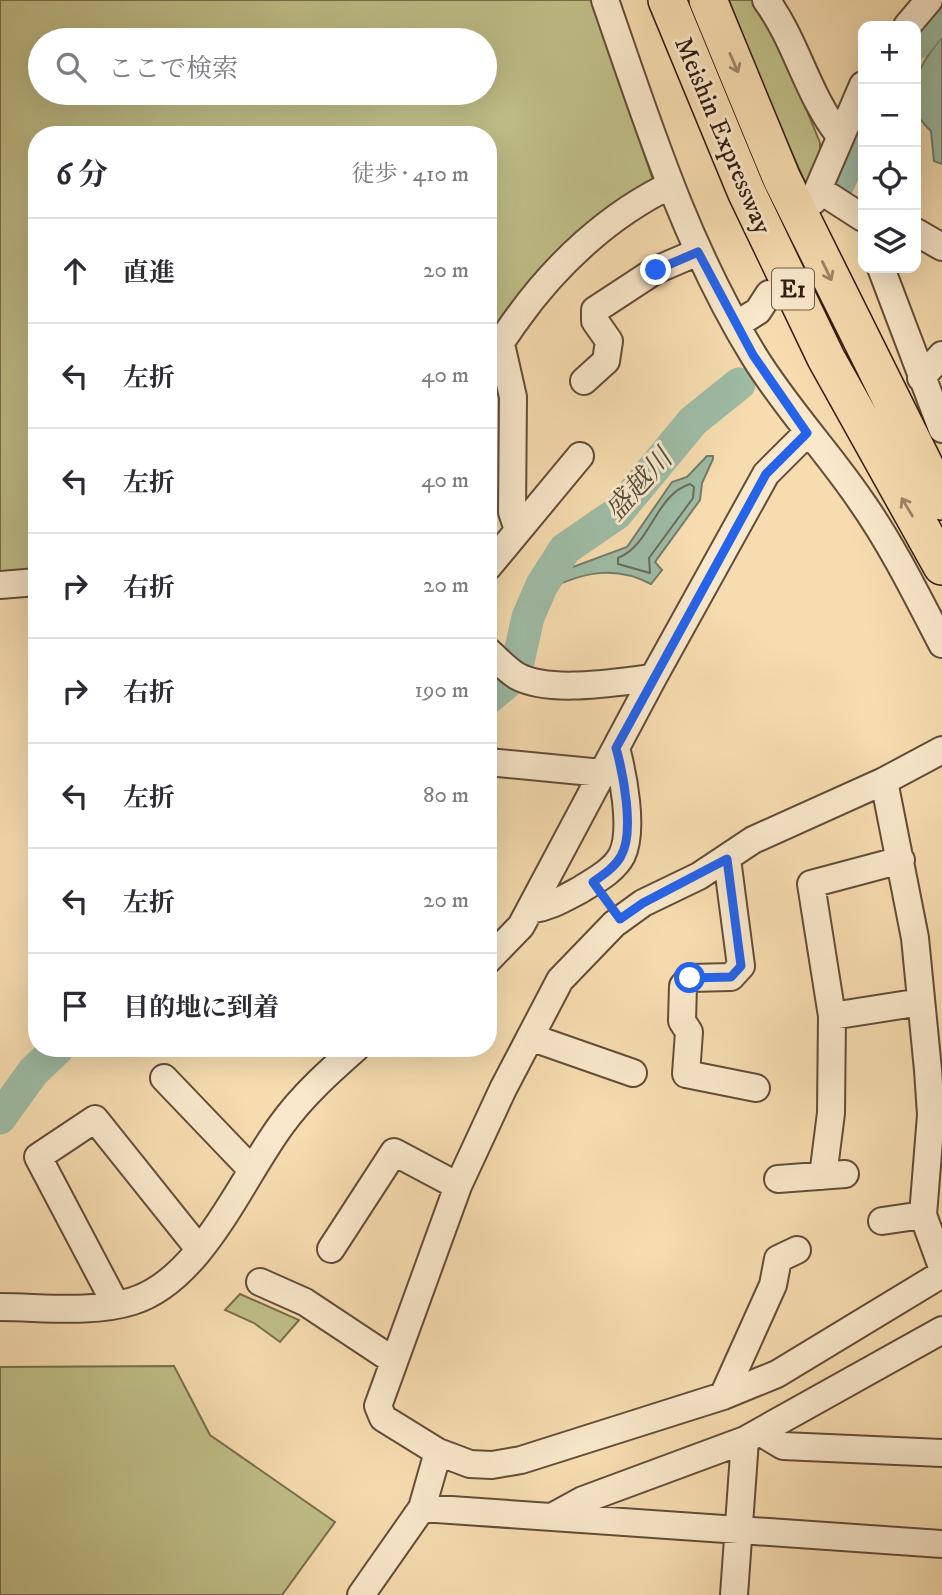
<!DOCTYPE html>
<html lang="ja">
<head>
<meta charset="utf-8">
<style>
	body { margin:0; font-family:"IM FELL DW Pica","Noto Serif JP",serif; background:#f2f2f3; color:#2b2b33 }
	.controls { position:absolute; right:21px; top:21px; display:grid; overflow:hidden; border-radius:14px; box-shadow:0 7px 28px #0002 }
	.controls button { width:63px; height:63px; display:grid; place-items:center; padding:0; border:0; border-bottom:2px solid #e1e1e2; background:#fff; color:#2b2b33; font:35px sans-serif }
	.stop { position:absolute; width:21px; height:21px; margin:-16px; border:5px solid #2563eb; border-radius:50%; background:#fff }
	.stop.end { background:#2563eb; border-color:#fff; box-shadow:0 2px 7px #0008 }
	.list { margin:0; padding:0; list-style:none }
	h2 { display:flex; justify-content:space-between; align-items:center; height:91px; margin:0; padding:0 28px; font-size:30px }
	h2 small { font-size:23px; font-weight:400; color:#7c7c81 }
	.list li { display:grid; grid-template-columns:46px 1fr auto; gap:21px; align-items:center; box-sizing:border-box; height:105px; padding:0 28px; border-top:2px solid #e1e1e2 }
	.list b { display:block; font-size:26px; white-space:nowrap }
	.list em { font-size:23px; font-style:normal; color:#7c7c81 }
	.icon { flex:none; width:38px; height:38px; fill:none; stroke:currentColor; stroke-width:2; stroke-linecap:round; stroke-linejoin:round }
	.map { position:relative; flex:none; width:942px; height:1595px; overflow:hidden }
	.search { position:absolute; background:#fff; box-shadow:0 7px 28px #0002; left:28px; top:28px; width:469px; height:77px; display:flex; align-items:center; gap:18px; box-sizing:border-box; padding:0 24px; border-radius:38px; color:#7c7c81; font-size:26px }
	.panel { position:absolute; background:#fff; box-shadow:0 7px 28px #0002; left:28px; top:126px; width:469px; height:931px; border-radius:28px }
	.map>svg:first-child { display:block }
	.green { fill:#c0bf88; stroke:#796e4d; stroke-width:2; fill-rule:evenodd }
	.water { fill:#9ebca5; stroke:#737c6a; stroke-width:2 }
	.lines { fill:none; stroke-linecap:round; stroke-linejoin:round }
	.shore { stroke:#686c5c; stroke-width:2 }
	.stream { stroke:#737c6a; stroke-width:5 }
	.river { stroke:#9ebca5; stroke-width:33 }
	.minor-casing { stroke:#634c39; stroke-width:30 }
	.highway-casing { stroke:#321c12; stroke-width:40 }
	.minor { stroke:#f9e8cb; stroke-width:26 }
	.highway { stroke:#f6dcaf; stroke-width:37 }
	.oneway { stroke:#9e8668 }
	.route { stroke:#2563eb; stroke-width:9 }
	.labels { text-anchor:middle; stroke-width:6; stroke-linejoin:round; paint-order:stroke }
	.shield { fill:#f9e8cb; stroke:#6e594a; stroke-width:2 }
	.shield-label { font-size:24px; font-weight:bold; fill:#321c12 }
	.street-label { font-size:26px; fill:#321c12; stroke:#f9e8cb }
	.water-label { font-size:28px; font-style:italic; fill:#524c3e; stroke:#f9e8cb }
</style>
</head>
<body>
<div class="map">
<svg width="942" height="1595" viewBox="0 0 942 1595">
	<rect width="100%" height="100%" fill="#f6dcaf"/>
	<filter id="stains"><feTurbulence type="fractalNoise" baseFrequency=".00286" numOctaves="4"/><feColorMatrix values="0 0 0 0 .2 0 0 0 0 .09 0 0 0 0 .02 0 0 0 .5 -.17"/></filter>
	<radialGradient id="worn" r=".72"><stop offset=".6" stop-color="#630" stop-opacity="0"/><stop offset="1" stop-color="#630" stop-opacity=".3"/></radialGradient>
	<!-- green -->
	<path class="green" d="M0,0H592L654,183L488,342V135H37V572L0,575ZM40,40H485V93H40Z
		M729,0H757L770,19L820,143V162L806,184L762,88Z
		M240,1294L299,1320L280,1342L254,1323L225,1310Z
		M174,1366L210,1435L335,1522L282,1595H0V1367Z"/>
	<!-- water -->
	<path class="water" d="M942,37V164L934,161L931,131C898,102 919,64 942,37Z
		M707,456H713V459L702,483L700,500L655,562L662,570L651,584C615,565 583,572 547,590L554,574L627,547L672,482L687,477Z"/>
	<g class="lines">
		<!-- shore -->
		<path class="shore" d="M690,484L694,487L693,498L649,558L650,573L618,564V558C651,545 655,495 690,484Z"/>
		<!-- stream -->
		<path class="stream" d="M542,585L556,581"/>
		<!-- river -->
		<path class="river" d="M916,43L942,11
			M839,182L863,130
			M488,698L505,684L518,662L528,617L542,585L565,549L616,514L693,421L739,384
			M0,1118L33,1072L58,1048"/>
		<defs>
			<path id="minor" d="M605,0C647,121 686,246 754,356C786,408 827,451 861,501C892,545 917,596 942,644
				M766,0C797,42 807,95 840,136
				M907,26L929,0
				M818,189L863,218
				M813,201L863,85
				M916,232L942,247
				M881,268L942,429
				M736,325L758,311L769,294
				M501,344L513,397L512,512L518,530
				M488,358C500,346 507,332 517,319C556,264 610,214 671,185
				M921,378L942,355
				M584,381L606,361L609,341L595,321V310L656,270L698,252
				M488,567L580,456
				M0,585L37,582
				M488,651C497,659 506,669 517,676C550,694 616,682 653,678
				M942,750L884,781L753,840L699,876L643,903L614,924L560,980L503,1089L458,1186L378,1406L383,1418L438,1452L470,1464L492,1465L521,1460L723,1396L777,1374L942,1274
				M488,762L602,773
				M884,781L915,938L928,1070L931,1115L923,1215L942,1267
				M727,859L741,966L731,977L690,978L683,986L682,1021L689,1032L686,1074L756,1088
				M530,910C550,907 563,899 580,890C594,881 614,871 622,855C634,830 623,774 616,748
				M488,960L521,926L653,678L766,474L807,433
				M832,1016L921,1002
				M530,1037L633,1073
				M164,1078L252,1170
				M823,1176L831,1113L832,1016L811,884L901,860
				M778,1179L845,1174
				M882,1221L923,1215
				M331,1249L394,1152L458,1186
				M260,1282L305,1302L394,1361
				M116,1305L38,1157L95,1119L199,1249
				M0,1307C42,1307 92,1314 133,1301C202,1279 241,1179 282,1124C303,1095 330,1071 356,1048
				M723,1396L773,1285L778,1259L797,1250
				M760,1432L783,1446L942,1453
				M422,1508L942,1544
				M552,1517L583,1500L745,1440L942,1330
				M361,1595L422,1508L438,1452
				M734,1595L745,1440"/>
			<path id="highway" d="M667,0L746,191L826,358L942,566
				M708,0L782,179L942,501"/>
		</defs>
		<!-- minor casing -->
		<use href="#minor" class="minor-casing"/>
		<!-- highway casing -->
		<use href="#highway" class="highway-casing"/>
		<!-- minor -->
		<use href="#minor" class="minor"/>
		<!-- highway -->
		<use href="#highway" class="highway"/>
	</g>
	<!-- one-way arrows -->
	<defs><path id="oneway-shaft" d="M-6 0H5M1.5-3L5.5 0L1.5 3" fill="none" stroke-width="1.6" stroke-linecap="round" stroke-linejoin="round" transform="scale(1.75)"/></defs>
	<g class="oneway">
		<use href="#oneway-shaft" transform="translate(734 63) rotate(67)"/>
		<use href="#oneway-shaft" transform="translate(827 271) rotate(64)"/>
		<use href="#oneway-shaft" transform="translate(907 507) rotate(-121)"/>
	</g>
	<g class="lines">
		<!-- route -->
		<path class="route" d="M656,270L698,252L753,355L807,433L766,474L616,748C623,773 635,832 621,856C615,867 603,875 593,882L620,919L643,903L727,859L741,966L731,977L690,978"/>
	</g>
	<g class="labels">
		<!-- shield labels -->
		<rect class="shield" x="772" y="268.5" width="42" height="41" rx="5"/>
		<g class="shield-label">
			<text x="793" y="297">E1</text>
		</g>
		<!-- street labels -->
		<g class="street-label">
			<text transform="translate(724 135) rotate(67)" y="9">Meishin Expressway</text>
		</g>
		<!-- water labels -->
		<g class="water-label">
			<text transform="translate(638 484) rotate(-48)" y="10">盛越川</text>
		</g>
	</g>
	<rect width="100%" height="100%" filter="url(#stains)"/>
	<rect width="100%" height="100%" fill="url(#worn)"/>
</svg>
<div class="controls">
<button>+</button>
<button>−</button>
<button><svg class="icon" aria-label="locate" viewBox="0 0 24 24"><circle cx="12" cy="12" r="6"/><path d="M12 2v4M12 18v4M2 12h4M18 12h4"/></svg></button>
<button><svg class="icon" aria-label="layers" viewBox="0 0 24 24"><path d="M12 4l9 5-9 5-9-5zM3 14l9 5 9-5"/></svg></button>
</div>
<div class="stop" style="left:690px;top:978px"></div>
<div class="stop end" style="left:656px;top:270px"></div>
<div class="search"><svg class="icon" aria-label="search" viewBox="0 0 24 24"><circle cx="10" cy="10" r="6"/><path d="M15 15l6 6"/></svg>ここで検索</div>
<section class="panel">
<h2>6 分<small>徒歩 · 410 m</small></h2>
<ul class="list">
<li><svg class="icon" aria-label="ahead" viewBox="0 0 24 24"><path d="M12 20V5M6 11l6-6 6 6"/></svg><div><b>直進</b></div><em>20 m</em></li>
<li><svg class="icon" aria-label="left" viewBox="0 0 24 24"><path d="M17 20v-9H6M10 6l-5 5 5 5"/></svg><div><b>左折</b></div><em>40 m</em></li>
<li><svg class="icon" aria-label="left" viewBox="0 0 24 24"><path d="M17 20v-9H6M10 6l-5 5 5 5"/></svg><div><b>左折</b></div><em>40 m</em></li>
<li><svg class="icon" aria-label="right" viewBox="0 0 24 24"><path d="M7 20v-9h11M14 6l5 5-5 5"/></svg><div><b>右折</b></div><em>20 m</em></li>
<li><svg class="icon" aria-label="right" viewBox="0 0 24 24"><path d="M7 20v-9h11M14 6l5 5-5 5"/></svg><div><b>右折</b></div><em>190 m</em></li>
<li><svg class="icon" aria-label="left" viewBox="0 0 24 24"><path d="M17 20v-9H6M10 6l-5 5 5 5"/></svg><div><b>左折</b></div><em>80 m</em></li>
<li><svg class="icon" aria-label="left" viewBox="0 0 24 24"><path d="M17 20v-9H6M10 6l-5 5 5 5"/></svg><div><b>左折</b></div><em>20 m</em></li>
<li><svg class="icon" aria-label="arrive" viewBox="0 0 24 24"><path d="M6 21V4h12l-3 4 3 4H6"/></svg><div><b>目的地に到着</b></div></li>
</ul>
</section>
</div>
</body>
</html>
